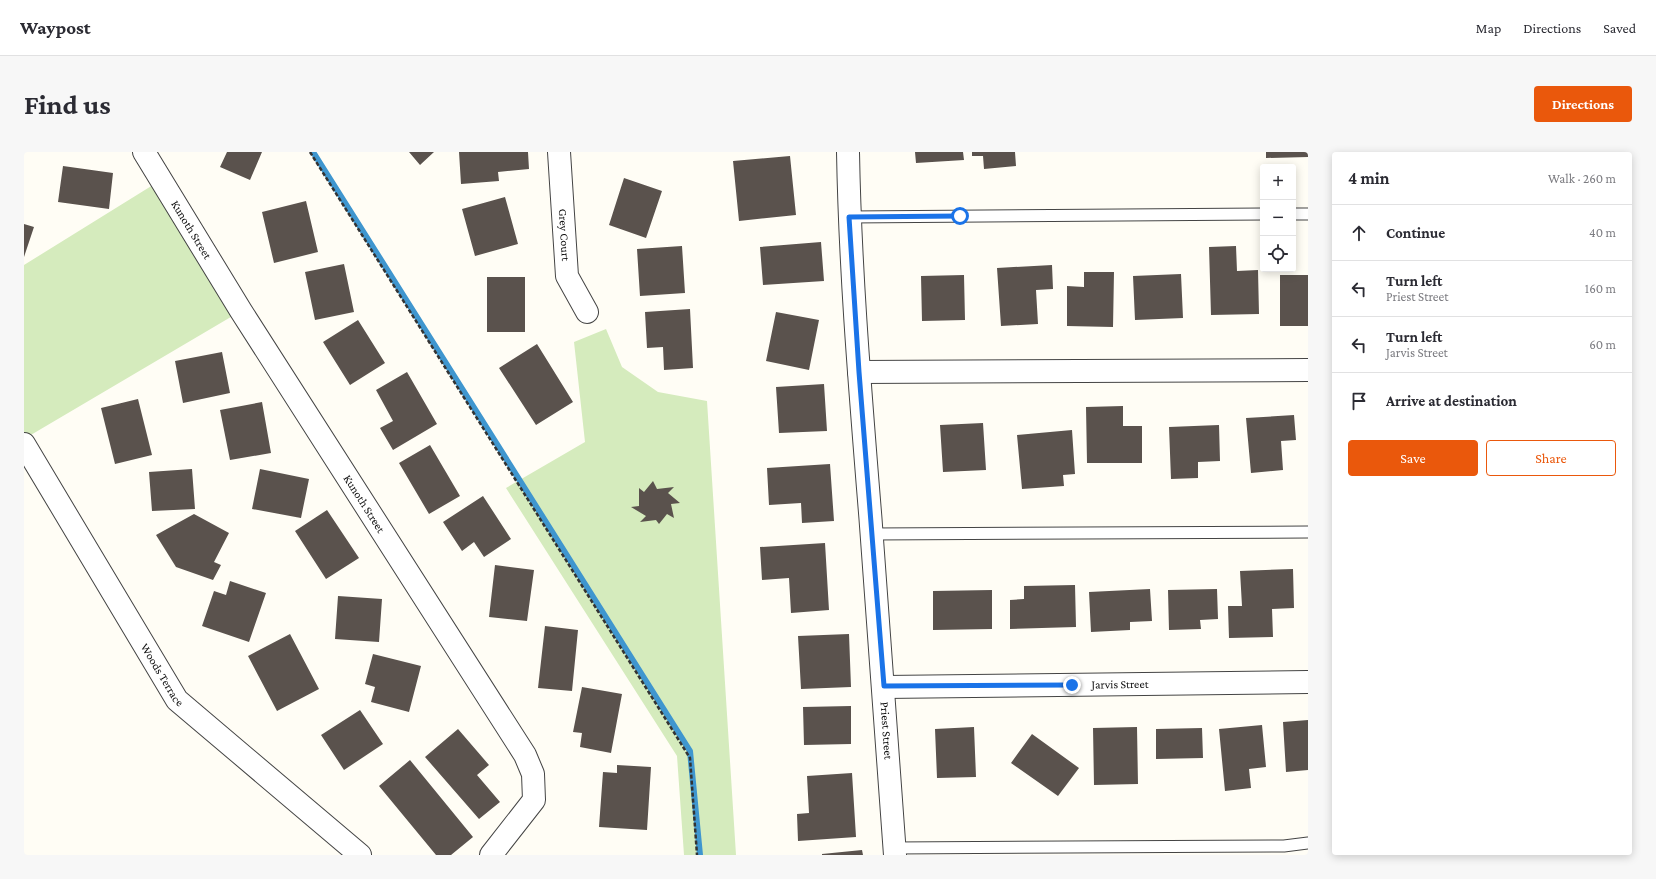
<!DOCTYPE html>
<html lang="en">
<head>
<meta charset="utf-8">
<style>
	body { margin:0; font-family:"Crimson Pro",serif; background:#f7f7f7; color:#2b2b33 }
	.controls { position:absolute; right:12px; top:12px; display:grid; overflow:hidden; border-radius:4px; box-shadow:0 2px 10px #0003 }
	.controls button { width:36px; height:36px; display:grid; place-items:center; padding:0; border:0; border-bottom:1px solid #e1e1e2; background:#fff; color:#2b2b33; font:20px sans-serif }
	.stop { position:absolute; width:12px; height:12px; margin:-9px; border:3px solid #1a73e8; border-radius:50%; background:#fff }
	.stop.end { background:#1a73e8; border-color:#fff; box-shadow:0 1px 4px #0008 }
	.list { margin:0; padding:0; list-style:none }
	h2 { display:flex; justify-content:space-between; align-items:center; height:52px; margin:0; padding:0 16px; font-size:17px }
	h2 small { font-size:13px; font-weight:400; color:#7c7c81 }
	.list li { display:grid; grid-template-columns:26px 1fr auto; gap:12px; align-items:center; box-sizing:border-box; height:56px; padding:0 16px; border-top:1px solid #e1e1e2 }
	.list b { display:block; font-size:15px; white-space:nowrap }
	.list p { margin:0; font-size:13px; white-space:nowrap; color:#7c7c81 }
	.list em { font-size:13px; font-style:normal; color:#7c7c81 }
	.actions { display:flex; gap:8px; padding:12px 16px }
	.actions a { flex:1; padding:9px 0; border:1px solid #ea580c; border-radius:4px; text-align:center; font-size:14px; color:#ea580c }
	.actions .main { background:#ea580c; color:#fff }
	.icon { flex:none; width:22px; height:22px; fill:none; stroke:currentColor; stroke-width:2; stroke-linecap:round; stroke-linejoin:round }
	.map { position:relative; flex:none; width:1284px; height:703px; overflow:hidden; border-radius:4px }
	header { display:flex; align-items:center; gap:24px; box-sizing:border-box; height:56px; padding:0 20px; background:#fff; border-bottom:1px solid #e1e1e2 }
	header strong { font-size:19px }
	nav { display:flex; gap:22px; margin-inline-start:auto; font-size:14px }
	.intro { display:flex; align-items:center; justify-content:space-between; box-sizing:border-box; height:96px; padding:0 24px }
	h1 { margin:0; font-size:28px }
	.button { padding:10px 18px; border-radius:4px; background:#ea580c; color:#fff; font-size:14px; font-weight:700 }
	main { display:flex; gap:24px; padding:0 24px }
	aside { flex:1; background:#fff; border-radius:4px; box-shadow:0 2px 10px #0003 }
	.map>svg:first-child { display:block }
	.green { fill:#d5ebbd }
	.lines { fill:none; stroke-linecap:round; stroke-linejoin:round }
	.stream { stroke:#3f96cf; stroke-width:6 }
	.building { fill:#5a524d }
	.lane-casing { stroke:#444; stroke-width:13 }
	.street-casing { stroke:#444; stroke-width:24 }
	.path { stroke:#333; stroke-width:2.5; stroke-dasharray:4 2; stroke-linecap:butt }
	.lane { stroke:#fff; stroke-width:11 }
	.street { stroke:#fff; stroke-width:22 }
	.route { stroke:#1a73e8; stroke-width:5 }
	.labels { text-anchor:middle; stroke-width:4; stroke-linejoin:round; paint-order:stroke }
	.street-label { font-size:12px; fill:#111; stroke:#fff }
</style>
</head>
<body>
<header>
<strong>Waypost</strong>
<nav><a>Map</a><a>Directions</a><a>Saved</a></nav>
</header>
<div class="intro"><h1>Find us</h1><a class="button">Directions</a></div>
<main>
<div class="map">
<svg width="1284" height="703" viewBox="0 0 1284 703">
	<rect width="100%" height="100%" fill="#fffdf5"/>
	<!-- green -->
	<path class="green" d="M137,28L217,159L0,287V113Z
		M582,177L598,215L634,240L683,249L712,703H660L653,604L482,336L561,290L550,190Z"/>
	<g class="lines">
		<!-- stream -->
		<path class="stream" d="M289,0L666,599L676,703"/>
	</g>
	<!-- building -->
	<path class="building" d="M203,0H238L226,28L196,15Z
		M385,0H410L396,13Z
		M435,0H504L505,17L474,20L475,29L437,32Z
		M891,0H939L940,8L892,11Z
		M948,0H991L992,14L960,17L959,4H948Z
		M1242,0H1284V5L1242,6Z
		M766,4L772,63L715,69L709,9Z
		M39,14L89,21L85,57L34,50Z
		M600,26L638,39L622,86L585,73Z
		M481,45L494,92L451,104L438,57Z
		M282,49L294,100L250,111L238,60Z
		M0,72L10,75L0,105Z
		M797,90L800,129L739,133L736,95Z
		M658,94L661,141L616,144L613,97Z
		M1212,94L1213,119L1234,118L1235,162L1187,163L1185,95Z
		M320,112L330,160L291,168L281,120Z
		M1028,113L1029,137L1012,138L1014,172L977,174L973,116Z
		M1060,120H1090L1089,175L1043,174V134L1060,135Z
		M1157,122L1159,166L1111,168L1109,124Z
		M940,123L941,168L898,169L897,124Z
		M1256,123H1284V174H1256Z
		M463,125H501V180H463Z
		M666,157L669,216L640,218L639,195L623,196L621,160Z
		M752,160L795,168L785,218L742,209Z
		M334,168L361,211L326,233L299,190Z
		M513,192L549,250L512,273L475,216Z
		M198,200L206,241L159,251L151,209Z
		M383,220L413,272L369,298L356,276L369,269L352,238Z
		M800,232L803,279L755,281L752,235Z
		M114,247L128,303L91,312L77,256Z
		M238,250L247,301L206,308L196,258Z
		M1099,254V274H1118V311H1063L1062,255Z
		M1270,263L1272,288L1257,289L1259,318L1227,321L1222,266Z
		M959,271L962,318L919,320L916,273Z
		M1195,273L1196,309L1174,310V326L1147,327L1145,275Z
		M1048,278L1051,322L1039,323L1040,334L998,337L993,283Z
		M406,293L436,344L405,362L375,311Z
		M806,312L810,369L778,371L777,351L745,353L743,316Z
		M168,317L171,357L128,359L125,320Z
		M236,317L285,327L277,366L228,357Z
		M629,329L633,337L650,335L644,341L656,351L647,352L650,366L643,362L635,372L632,368L616,370L622,364L607,355L615,354V336L620,340Z
		M459,344L487,387L460,405L450,390L438,399L419,370Z
		M303,358L335,406L302,427L271,379Z
		M170,362L205,381L190,410L197,413L189,428L152,415L132,383Z
		M801,391L805,458L767,461L765,426L738,428L736,395Z
		M471,413L510,418L503,469L465,465Z
		M1269,417L1270,456L1248,457L1249,485L1205,486L1204,454H1218L1216,419Z
		M206,429L242,441L225,490L178,474L190,439L202,443Z
		M1051,433L1052,475L986,477V448L1000,447V434Z
		M1126,437L1128,469L1106,470V478L1067,480L1065,440Z
		M1193,437L1194,467L1176,468L1177,477L1145,478L1144,438Z
		M968,438V477L909,478V439Z
		M314,444L358,447L355,490L311,487Z
		M521,474L554,478L548,539L514,536Z
		M266,482L295,537L253,559L224,504Z
		M825,482L827,535L777,537L774,484Z
		M349,502L397,514L385,560L347,550L351,535L341,532Z
		M558,535L598,542L587,601L556,595L558,581L549,580Z
		M827,554V592L780,593L779,555Z
		M336,558L359,592L320,618L297,583Z
		M1284,568V618L1262,620L1259,570Z
		M1238,573L1242,615L1225,617L1227,636L1201,639L1195,577Z
		M950,575L952,625L913,626L911,577Z
		M1113,575L1114,632L1070,633L1069,576Z
		M1178,576L1179,606L1132,607V577Z
		M434,577L465,613L453,623L476,650L455,667L401,605Z
		M1008,582L1055,616L1034,644L987,611Z
		M386,608L449,685L427,703H412L355,634Z
		M593,613L627,615L623,678L575,675L579,620L593,621Z
		M828,621L832,685L774,689L773,662L785,661L783,624Z
		M838,698L839,703H798V702Z"/>
	<g class="lines">
		<defs>
			<path id="lane" d="M1269,62H1284
				M825,65L1239,62
				M848,382L1284,380
				M870,696L1260,694L1284,691"/>
			<g id="street">
				<path id="s1" d="M120,0L217,159L501,603L509,622L510,648L467,703"/>
				<path id="s2" d="M535,0L543,124L563,160"/>
				<path id="s3" d="M824,0C826,112 835,224 844,336C854,458 863,580 871,703"/>
				<path d="M835,220L1284,218"/>
				<path id="s4" d="M0,292L153,548L336,703"/>
				<path id="s5" d="M860,535L1284,530"/>
			</g>
		</defs>
		<!-- lane casing -->
		<use href="#lane" class="lane-casing"/>
		<!-- street casing -->
		<use href="#street" class="street-casing"/>
		<!-- path -->
		<path class="path" d="M286,0L666,606L673,703"/>
		<!-- lane -->
		<use href="#lane" class="lane"/>
		<!-- street -->
		<use href="#street" class="street"/>
	</g>
	<g class="lines">
		<!-- route -->
		<path class="route" d="M936,64L825,65L835,220L860,534L1048,533"/>
	</g>
	<g class="labels">
		<!-- street labels -->
		<g class="street-label">
			<text dy="4" stroke="none"><textPath href="#s1" startOffset="91">Kunoth Street</textPath></text>
			<text dy="4" stroke="none"><textPath href="#s2" startOffset="83">Grey Court</textPath></text>
			<text dy="4" stroke="none"><textPath href="#s1" startOffset="415">Kunoth Street</textPath></text>
			<text dy="4" stroke="none"><textPath href="#s4" startOffset="269">Woods Terrace</textPath></text>
			<text dy="4" stroke="none"><textPath href="#s5" startOffset="236">Jarvis Street</textPath></text>
			<text dy="4" stroke="none"><textPath href="#s3" startOffset="580">Priest Street</textPath></text>
		</g>
	</g>
</svg>
<div class="controls">
<button>+</button>
<button>−</button>
<button><svg class="icon" aria-label="locate" viewBox="0 0 24 24"><circle cx="12" cy="12" r="6"/><path d="M12 2v4M12 18v4M2 12h4M18 12h4"/></svg></button>
</div>
<div class="stop" style="left:936px;top:64px"></div>
<div class="stop end" style="left:1048px;top:533px"></div>
</div>
<aside>
<h2>4 min<small>Walk · 260 m</small></h2>
<ul class="list">
<li><svg class="icon" aria-label="ahead" viewBox="0 0 24 24"><path d="M12 20V5M6 11l6-6 6 6"/></svg><div><b>Continue</b></div><em>40 m</em></li>
<li><svg class="icon" aria-label="left" viewBox="0 0 24 24"><path d="M17 20v-9H6M10 6l-5 5 5 5"/></svg><div><b>Turn left</b><p>Priest Street</p></div><em>160 m</em></li>
<li><svg class="icon" aria-label="left" viewBox="0 0 24 24"><path d="M17 20v-9H6M10 6l-5 5 5 5"/></svg><div><b>Turn left</b><p>Jarvis Street</p></div><em>60 m</em></li>
<li><svg class="icon" aria-label="arrive" viewBox="0 0 24 24"><path d="M6 21V4h12l-3 4 3 4H6"/></svg><div><b>Arrive at destination</b></div></li>
</ul>
<div class="actions"><a class="main">Save</a><a>Share</a></div>
</aside>
</main>
</body>
</html>
